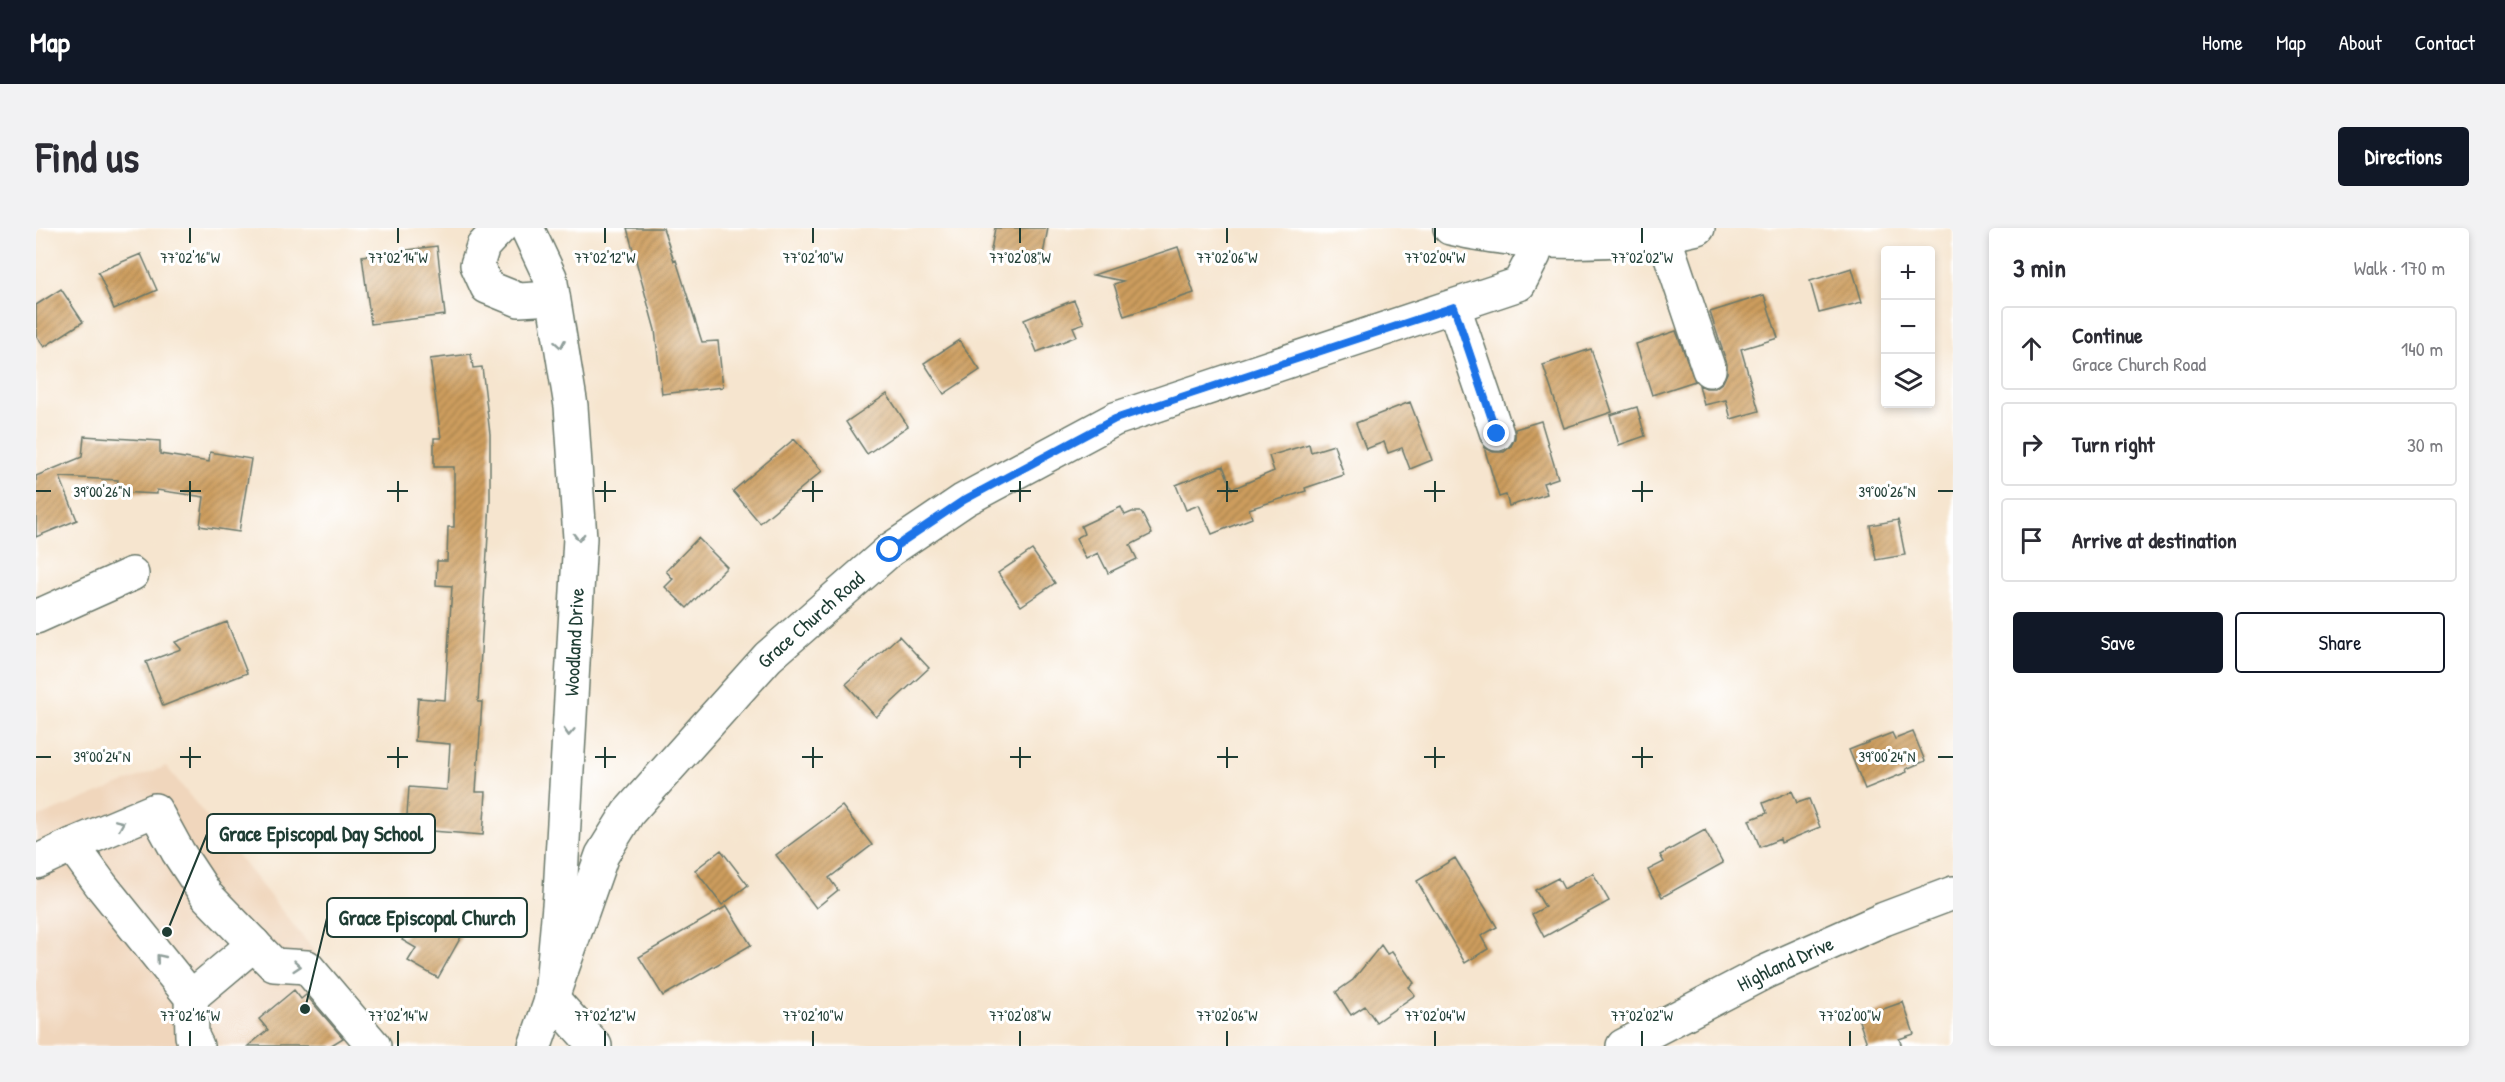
<!DOCTYPE html>
<html lang="en">
<head>
<meta charset="utf-8">
<style>
	body { margin:0; font-family:"Patrick Hand",sans-serif; background:#f2f2f3; color:#2b2b33 }
	.controls { position:absolute; right:18px; top:18px; display:grid; overflow:hidden; border-radius:6px; box-shadow:0 3px 9px #0003 }
	.controls button { width:54px; height:54px; display:grid; place-items:center; padding:0; border:0; border-bottom:2px solid #e1e1e2; background:#fff; color:#2b2b33; font:30px sans-serif }
	.stop { position:absolute; width:18px; height:18px; margin:-14px; border:4px solid #1a73e8; border-radius:50%; background:#fff }
	.stop.end { background:#1a73e8; border-color:#fff; box-shadow:0 2px 6px #0008 }
	.list { margin:0; padding:0; list-style:none }
	h2 { display:flex; justify-content:space-between; align-items:center; height:78px; margin:0; padding:0 24px; font-size:26px }
	h2 small { font-size:20px; font-weight:400; color:#7c7c81 }
	.list li { display:grid; grid-template-columns:39px 1fr auto; gap:18px; align-items:center; box-sizing:border-box; height:84px; margin:0 12px 12px; padding:0 12px; border:2px solid #e1e1e2; border-radius:6px }
	.list b { display:block; font-size:22px; white-space:nowrap }
	.list p { margin:0; font-size:20px; white-space:nowrap; color:#7c7c81 }
	.list em { font-size:20px; font-style:normal; color:#7c7c81 }
	.actions { display:flex; gap:12px; padding:18px 24px }
	.actions a { flex:1; padding:14px 0; border:2px solid #111827; border-radius:6px; text-align:center; font-size:21px; color:#111827 }
	.actions .main { background:#111827; color:#fff }
	.icon { flex:none; width:33px; height:33px; fill:none; stroke:currentColor; stroke-width:2; stroke-linecap:round; stroke-linejoin:round }
	.map { position:relative; flex:none; width:1917px; height:818px; overflow:hidden; border-radius:6px }
	header { display:flex; align-items:center; gap:36px; box-sizing:border-box; height:84px; padding:0 30px; background:#111827; color:#fff }
	header strong { font-size:28px }
	nav { display:flex; gap:33px; margin-inline-start:auto; font-size:21px }
	.intro { display:flex; align-items:center; justify-content:space-between; box-sizing:border-box; height:144px; padding:0 36px }
	h1 { margin:0; font-size:42px }
	.button { padding:15px 27px; border-radius:6px; background:#111827; color:#fff; font-size:21px; font-weight:700 }
	main { display:flex; gap:36px; padding:0 36px }
	aside { flex:1; background:#fff; border-radius:6px; box-shadow:0 3px 9px #0003 }
	.map>svg:first-child { display:block }
	.built { fill:#f0d6bc }
	.building { fill:url(#building-hatch) }
	.lines { fill:none; stroke-linecap:round; stroke-linejoin:round }
	.minor-casing { stroke:#6a786a; stroke-width:36 }
	.minor { stroke:#fff; stroke-width:33 }
	.oneway { stroke:#8f9e9a }
	.route { stroke:#1a73e8; stroke-width:8 }
	.ticks { fill:none; stroke:#1f3d34; stroke-width:2 }
	.labels { text-anchor:middle; stroke-width:6; stroke-linejoin:round; paint-order:stroke }
	.street-label { font-size:20px; fill:#1f3d34; stroke:#fff }
	.ticks-label { font-size:15px; text-anchor:middle; fill:#1f3d34; stroke:#fff; stroke-width:6; stroke-linejoin:round; paint-order:stroke }
	.leader { fill:none; stroke:#1f3d34; stroke-width:2 }
	.callout-dot { fill:#1f3d34; stroke:#fff; stroke-width:2 }
	.callout { fill:#fff; stroke:#1f3d34; stroke-width:2 }
	.callout-label { font-size:21px; text-anchor:middle; font-weight:bold; fill:#1f3d34 }
</style>
</head>
<body>
<header>
<strong>Map</strong>
<nav><a>Home</a><a>Map</a><a>About</a><a>Contact</a></nav>
</header>
<div class="intro"><h1>Find us</h1><a class="button">Directions</a></div>
<main>
<div class="map">
<svg width="1917" height="818" viewBox="0 0 1917 818">
	<defs>
		<pattern id="building-hatch" width="6" height="6" patternUnits="userSpaceOnUse" patternTransform="scale(1.5)"><rect width="6" height="6" fill="#cd9d5d"/><path d="M-1 1l2-2M0 6l6-6M5 7l2-2" fill="none" stroke="#a6814e"/></pattern>
	</defs>
	<rect width="100%" height="100%" fill="#fff"/>
	<filter id="ink" filterUnits="userSpaceOnUse"><feTurbulence type="fractalNoise" baseFrequency=".0167" numOctaves="2"/><feDisplacementMap in="SourceGraphic" scale="12" xChannelSelector="R" yChannelSelector="G"/><feConvolveMatrix kernelMatrix="1 2 1 2 8 2 1 2 1" color-interpolation-filters="sRGB"/></filter>
	<filter id="wash" filterUnits="userSpaceOnUse"><feTurbulence type="fractalNoise" baseFrequency=".008" numOctaves="4" result="noise"/><feDisplacementMap in="SourceGraphic" scale="24" xChannelSelector="R" yChannelSelector="G"/><feGaussianBlur stdDeviation="1.35" result="paint"/><feColorMatrix in="noise" values="0 0 0 0 0 0 0 0 0 0 0 0 0 0 0 0 0 1.4 0 .05"/><feComposite in="paint" operator="in"/></filter>
	<g filter="url(#wash)">
		<rect width="100%" height="100%" fill="#f6e5cf"/>
		<!-- built -->
		<path class="built" d="M130,538L354,818H0V590Z"/>
		<g id="blocks">
			<!-- building -->
			<path class="building" d="M591,0H627L638,33L640,32L666,114L682,113L687,159L626,166L619,102Z
				M959,0H1012L1005,37L954,27Z
				M401,18L409,87L335,96L326,28Z
				M1142,19L1158,65L1088,88L1078,56L1087,53L1057,47Z
				M105,26L121,62L78,81L62,44Z
				M1816,40L1826,74L1783,85L1774,53Z
				M25,61L47,94L8,119L0,107V77Z
				M1728,67L1742,110L1705,121L1723,183L1695,191L1690,172L1668,177L1663,157L1670,160H1679L1687,154L1691,145V136L1674,84Z
				M1038,72L1048,95L1037,99L1041,108L1001,124L988,92Z
				M1640,103L1659,153L1616,167L1600,116Z
				M923,112L944,142L908,166L888,135Z
				M1555,121L1576,184L1528,200L1507,137Z
				M435,126L437,140L446,139L454,206V274L442,474H446L440,564H450L447,607L370,601L373,559L411,562L414,516L379,513L382,470L409,472L416,358L400,357L401,333H411L412,299H418V239H398V210H405L394,131Z
				M851,166L872,198L831,226L810,194Z
				M1374,174L1396,232L1374,241L1366,220L1352,225L1348,214L1330,221L1320,195Z
				M1601,179L1609,208L1583,217L1574,187Z
				M1505,193L1522,250L1507,255L1511,266L1473,278L1470,267L1463,269L1448,219L1457,224H1468L1475,218L1479,210V201Z
				M48,208L124,213V226L173,234L174,224L215,231L203,304L164,298L168,269L121,262V266L81,264L82,252L24,249L41,292L0,309V248L46,229Z
				M758,211L786,243L724,295L697,263Z
				M1273,216L1275,224L1298,217L1308,247L1269,260L1270,263L1213,281L1216,290L1176,306L1163,277L1150,282L1140,257L1187,238L1196,261L1238,243L1233,228Z
				M1085,279L1089,287L1096,284H1105L1116,306L1094,317L1101,331L1072,345L1062,325L1050,331L1040,310L1048,306L1045,298Z
				M1862,292L1869,327L1840,332L1834,297Z
				M662,310L691,339L651,380L629,359L637,351L630,343Z
				M996,322L1019,355L985,378L962,345Z
				M191,394L211,445L127,478L110,434L145,421L139,414Z
				M863,408L893,440L840,489L810,456Z
				M1877,504L1889,533L1870,541L1871,544L1829,561L1813,522L1856,505L1859,511Z
				M1756,563L1761,575L1773,571L1784,599L1745,615L1744,611L1724,619L1713,592L1731,585L1727,575Z
				M806,578L836,617L793,650L802,662L780,680L740,627Z
				M1669,602L1687,635L1626,669L1612,642L1628,634L1624,627Z
				M685,622L712,657L686,677L659,642Z
				M1419,630L1461,699L1445,708L1452,721L1429,735L1381,653Z
				M1557,645L1573,673L1508,709L1496,686L1509,679L1499,662L1522,650L1528,661Z
				M691,678L715,717L627,768L603,729Z
				M382,683L426,707L402,750L372,733L380,720L366,712Z
				M1345,717L1351,726L1356,724L1378,755L1373,759L1379,767L1340,794L1329,778L1315,787L1300,764L1317,752Z
				M258,762L265,771L270,767L307,810L294,818H212L232,802L223,791Z
				M1867,774L1878,806L1863,811L1866,818H1832L1822,790Z"/>
		</g>
	</g>
	<g filter="url(#ink)">
		<use href="#blocks" fill-opacity="0" stroke="#6a786a" stroke-width="1.5"/>
		<g class="lines">
			<defs>
				<g id="minor">
					<path d="M464,0L447,18L441,37L451,59L483,72L517,70"/>
					<path d="M491,0L514,49L535,178L544,310L524,666L515,769L559,818"/>
					<path d="M1414,0C1490,18 1587,18 1662,0"/>
					<path d="M1628,8L1673,142"/>
					<path d="M1418,79L1461,206"/>
					<path d="M0,389L96,346"/>
					<path d="M0,634L36,617"/>
					<path d="M155,769L218,716"/>
					<path d="M161,818L156,808L155,769L65,657L36,617L119,582L142,624L171,668L238,737L271,739L338,818"/>
					<path id="s1" d="M499,818L566,627L592,585L732,429L854,322L928,272L1079,191L1483,56L1498,27L1502,11"/>
					<path id="s2" d="M1587,818L1729,744L1848,691L1917,665"/>
				</g>
			</defs>
			<!-- minor casing -->
			<use href="#minor" class="minor-casing"/>
			<!-- minor -->
			<use href="#minor" class="minor"/>
		</g>
		<!-- one-way arrows -->
		<defs><path id="oneway-chevron" d="M-2-3.5L2.5 0L-2 3.5" fill="none" stroke-width="1.6" stroke-linecap="round" stroke-linejoin="round" transform="scale(1.5)"/></defs>
		<g class="oneway">
			<use href="#oneway-chevron" transform="translate(524 116) rotate(80)"/>
			<use href="#oneway-chevron" transform="translate(543 309) rotate(90)"/>
			<use href="#oneway-chevron" transform="translate(533 504) rotate(93)"/>
			<use href="#oneway-chevron" transform="translate(84 596) rotate(-23)"/>
			<use href="#oneway-chevron" transform="translate(124 730) rotate(-129)"/>
			<use href="#oneway-chevron" transform="translate(261 738) rotate(5)"/>
		</g>
	</g>
	<g class="lines" filter="url(#ink)">
		<!-- route -->
		<path class="route" d="M854,322L928,272L1079,191L1418,79L1461,206"/>
	</g>
	<!-- ticks -->
	<path class="ticks" d="M154,0V15M362,0V15M569,0V15M777,0V15M984,0V15M1191,0V15M1399,0V15M1606,0V15M154,253V274M362,253V274M569,253V274M777,253V274M984,253V274M1191,253V274M1399,253V274M1606,253V274M0,263H15M144,263H165M351,263H372M559,263H580M766,263H787M974,263H995M1181,263H1202M1388,263H1409M1596,263H1617M1902,263H1917M154,519V540M362,519V540M569,519V540M777,519V540M984,519V540M1191,519V540M1399,519V540M1606,519V540M0,529H15M144,529H165M351,529H372M559,529H580M766,529H787M974,529H995M1181,529H1202M1388,529H1409M1596,529H1617M1902,529H1917M154,803V818M362,803V818M569,803V818M777,803V818M984,803V818M1191,803V818M1399,803V818M1606,803V818M1814,803V818"/>
	<g class="labels">
		<!-- street labels -->
		<g class="street-label">
			<text dy="7" stroke="none"><textPath href="#s1" startOffset="518">Grace Church Road</textPath></text>
			<text transform="translate(538 414) rotate(-87)" y="7">Woodland Drive</text>
			<text dy="7" stroke="none"><textPath href="#s2" startOffset="182">Highland Drive</textPath></text>
		</g>
	</g>
	<g class="ticks-label">
		<text x="154" y="35">77°02'16"W</text>
		<text x="362" y="35">77°02'14"W</text>
		<text x="569" y="35">77°02'12"W</text>
		<text x="777" y="35">77°02'10"W</text>
		<text x="984" y="35">77°02'08"W</text>
		<text x="1191" y="35">77°02'06"W</text>
		<text x="1399" y="35">77°02'04"W</text>
		<text x="1606" y="35">77°02'02"W</text>
		<text x="66" y="269">39°00'26"N</text>
		<text x="1851" y="269">39°00'26"N</text>
		<text x="66" y="534">39°00'24"N</text>
		<text x="1851" y="534">39°00'24"N</text>
		<text x="154" y="793">77°02'16"W</text>
		<text x="362" y="793">77°02'14"W</text>
		<text x="569" y="793">77°02'12"W</text>
		<text x="777" y="793">77°02'10"W</text>
		<text x="984" y="793">77°02'08"W</text>
		<text x="1191" y="793">77°02'06"W</text>
		<text x="1399" y="793">77°02'04"W</text>
		<text x="1606" y="793">77°02'02"W</text>
		<text x="1814" y="793">77°02'00"W</text>
	</g>
	<!-- callouts -->
	<path class="leader" d="M131 704L171 606M269 781L291 690"/>
	<g class="callout-dot">
		<circle cx="131" cy="704" r="6"/>
		<circle cx="269" cy="781" r="6"/>
	</g>
	<g class="callout">
		<rect x="171" y="586" width="228" height="39" rx="6"/>
		<rect x="291" y="670" width="200" height="39" rx="6"/>
	</g>
	<g class="callout-label">
		<text x="285" y="613">Grace Episcopal Day School</text>
		<text x="391" y="697">Grace Episcopal Church</text>
	</g>
</svg>
<div class="controls">
<button>+</button>
<button>−</button>
<button><svg class="icon" aria-label="layers" viewBox="0 0 24 24"><path d="M12 4l9 5-9 5-9-5zM3 14l9 5 9-5"/></svg></button>
</div>
<div class="stop" style="left:854px;top:322px"></div>
<div class="stop end" style="left:1461px;top:206px"></div>
</div>
<aside>
<h2>3 min<small>Walk · 170 m</small></h2>
<ul class="list">
<li><svg class="icon" aria-label="ahead" viewBox="0 0 24 24"><path d="M12 20V5M6 11l6-6 6 6"/></svg><div><b>Continue</b><p>Grace Church Road</p></div><em>140 m</em></li>
<li><svg class="icon" aria-label="right" viewBox="0 0 24 24"><path d="M7 20v-9h11M14 6l5 5-5 5"/></svg><div><b>Turn right</b></div><em>30 m</em></li>
<li><svg class="icon" aria-label="arrive" viewBox="0 0 24 24"><path d="M6 21V4h12l-3 4 3 4H6"/></svg><div><b>Arrive at destination</b></div></li>
</ul>
<div class="actions"><a class="main">Save</a><a>Share</a></div>
</aside>
</main>
</body>
</html>
